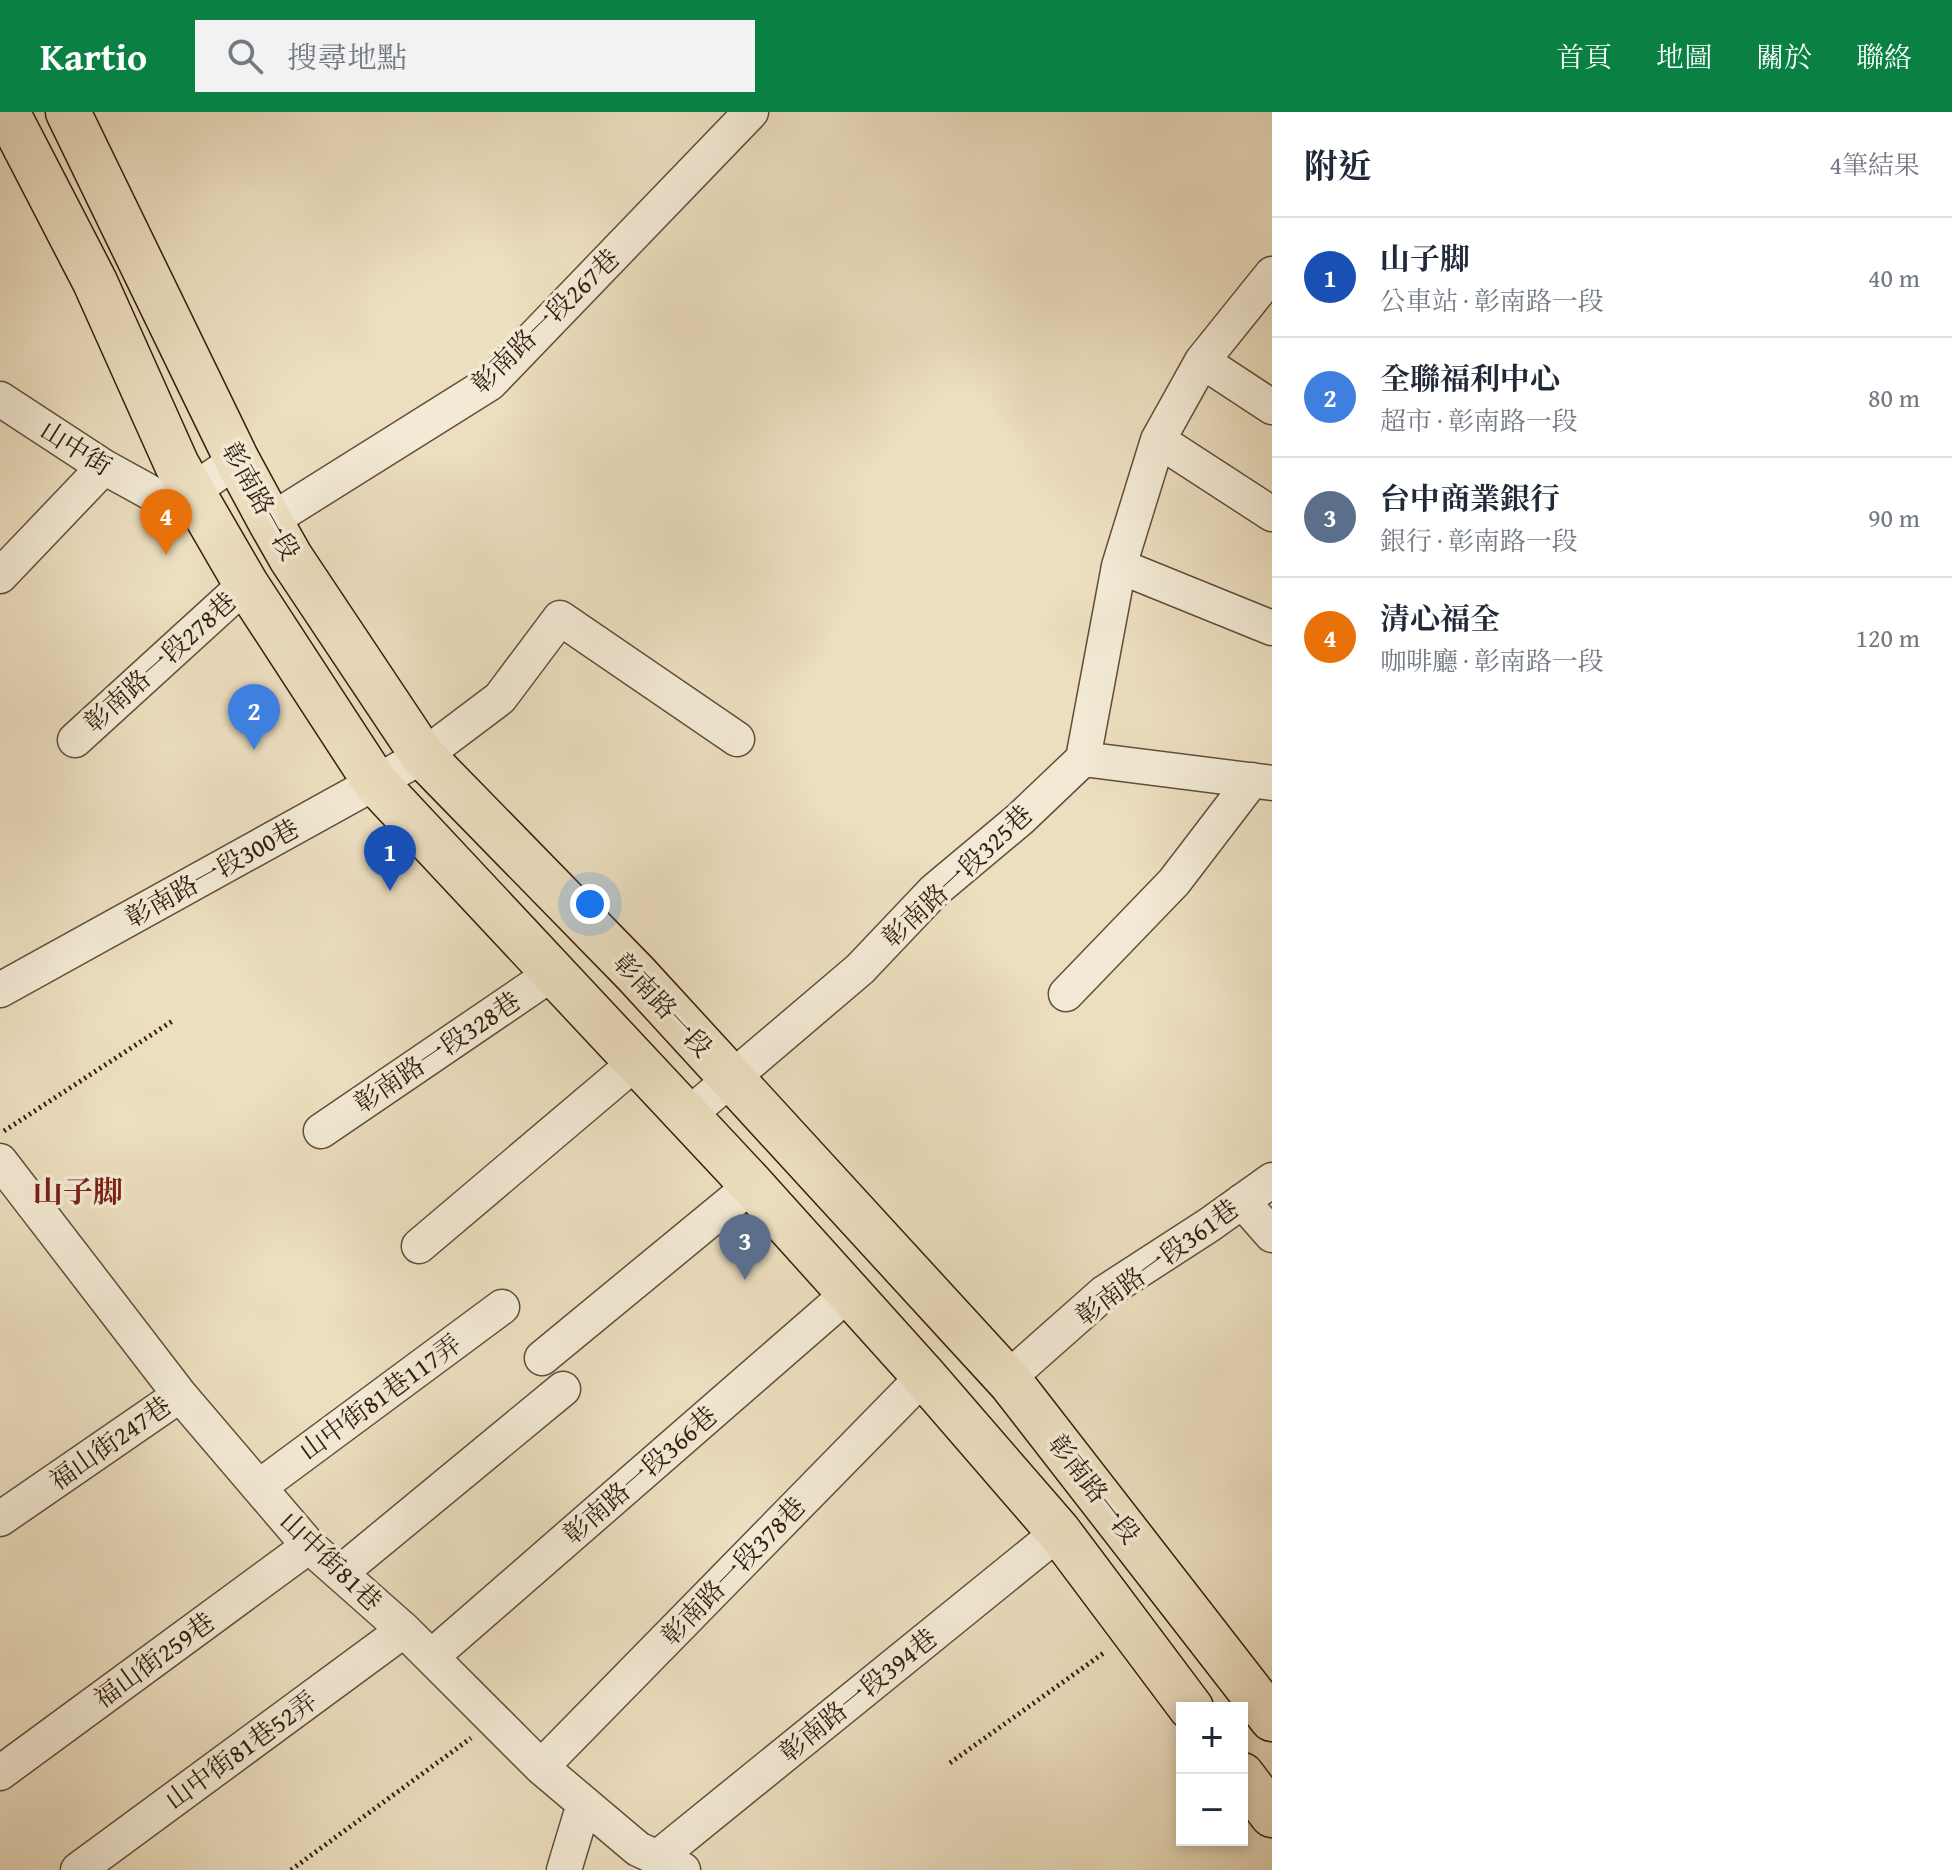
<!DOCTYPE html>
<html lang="zh-TW">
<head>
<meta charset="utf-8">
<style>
	body { margin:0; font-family:"Gentium Book Plus","Noto Serif TC",serif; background:#f2f2f3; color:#1f2937 }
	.controls { position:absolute; right:24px; bottom:24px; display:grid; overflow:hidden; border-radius:0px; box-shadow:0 4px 12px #0003 }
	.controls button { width:72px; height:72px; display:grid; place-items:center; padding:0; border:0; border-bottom:2px solid #e0e1e3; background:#fff; color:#1f2937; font:40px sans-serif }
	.you { position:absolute; left:590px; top:792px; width:28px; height:28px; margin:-20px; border:6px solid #fff; border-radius:50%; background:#1a73e8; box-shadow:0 0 0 12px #1a73e833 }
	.badge { display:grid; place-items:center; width:52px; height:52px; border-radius:50%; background:#0b8043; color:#fff; font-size:26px; font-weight:700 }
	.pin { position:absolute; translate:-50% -66px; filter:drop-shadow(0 2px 4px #0008) }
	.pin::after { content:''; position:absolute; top:42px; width:28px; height:24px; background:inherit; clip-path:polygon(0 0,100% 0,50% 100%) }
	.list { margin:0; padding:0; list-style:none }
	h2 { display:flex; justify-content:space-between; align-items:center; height:104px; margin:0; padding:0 32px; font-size:34px }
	h2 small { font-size:26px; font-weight:400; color:#747a83 }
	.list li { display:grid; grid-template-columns:52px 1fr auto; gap:24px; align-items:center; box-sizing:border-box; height:120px; padding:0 32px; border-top:2px solid #e0e1e3 }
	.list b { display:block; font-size:30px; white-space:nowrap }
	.list p { margin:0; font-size:26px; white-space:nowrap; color:#747a83 }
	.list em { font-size:26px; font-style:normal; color:#747a83 }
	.icon { flex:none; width:44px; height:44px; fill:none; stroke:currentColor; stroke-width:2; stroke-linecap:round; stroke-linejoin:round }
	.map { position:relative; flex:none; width:1272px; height:1758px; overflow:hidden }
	header { display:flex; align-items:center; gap:48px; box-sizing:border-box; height:112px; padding:0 40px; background:#0b8043; color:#fff }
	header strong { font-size:38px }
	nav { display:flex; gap:44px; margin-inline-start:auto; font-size:28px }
	.search { width:560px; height:72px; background:#f2f2f3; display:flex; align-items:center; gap:20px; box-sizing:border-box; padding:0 28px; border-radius:0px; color:#747a83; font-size:30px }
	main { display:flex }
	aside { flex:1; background:#fff }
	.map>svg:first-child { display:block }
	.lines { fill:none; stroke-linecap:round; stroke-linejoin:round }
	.minor-casing { stroke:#604f3a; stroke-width:37 }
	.major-casing { stroke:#321f0e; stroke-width:47 }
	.path { stroke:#321f0e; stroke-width:5; stroke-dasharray:2 4; stroke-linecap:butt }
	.minor { stroke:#f3ead5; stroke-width:34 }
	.major { stroke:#ecdebf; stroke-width:44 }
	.labels { text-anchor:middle; stroke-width:7; stroke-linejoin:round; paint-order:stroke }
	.street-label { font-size:26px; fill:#321f0e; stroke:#f3ead5 }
	.quarter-label { font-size:30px; font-weight:bold; fill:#7a1f14; stroke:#f3ead5 }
</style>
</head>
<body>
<header>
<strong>Kartio</strong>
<div class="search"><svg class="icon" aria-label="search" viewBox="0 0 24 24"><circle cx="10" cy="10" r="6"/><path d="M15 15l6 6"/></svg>搜尋地點</div>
<nav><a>首頁</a><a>地圖</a><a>關於</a><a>聯絡</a></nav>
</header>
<main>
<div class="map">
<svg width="1272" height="1758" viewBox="0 0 1272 1758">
	<rect width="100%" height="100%" fill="#ecdebf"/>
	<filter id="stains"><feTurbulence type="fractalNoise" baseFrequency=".0025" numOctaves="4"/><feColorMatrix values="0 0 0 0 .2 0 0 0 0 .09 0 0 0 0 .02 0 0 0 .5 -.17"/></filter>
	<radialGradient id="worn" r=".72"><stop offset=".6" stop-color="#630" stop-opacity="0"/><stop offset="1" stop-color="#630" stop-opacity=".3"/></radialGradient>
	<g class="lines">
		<defs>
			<path id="minor" d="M1202,249L1272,295
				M0,287L104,355L162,387L194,378L237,348
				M1158,328L1272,402
				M270,409L490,271L751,0
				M1119,454L1272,516
				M0,464L104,355
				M75,628L246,472
				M1083,647L1119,454L1158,328L1202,249L1272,162
				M0,878L423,644L500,586L560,506L737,627
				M1066,882L1174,770L1252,668
				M686,1005L860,857L934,779L1020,707L1083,647L1272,671
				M321,1019L553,861
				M0,1049L180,1283L309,1434L404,1518L541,1655L638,1737L683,1758
				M1242,1089L1272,1123
				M419,1134L635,951
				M542,1246L752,1073
				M1007,1267L1104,1181L1209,1113L1272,1068
				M259,1375L502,1195
				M0,1407L180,1283
				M340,1461L563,1277
				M431,1545L849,1181
				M541,1655L924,1264
				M0,1661L309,1434
				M657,1746L1059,1420
				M78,1758L404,1518
				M564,1758L584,1692"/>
			<path id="major" d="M7,0L95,170L177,353L246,472L375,670L752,1073L924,1264L1059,1420L1191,1596
				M68,0L237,348L270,409L291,446L423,644L636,862L1011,1271L1272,1607
				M1242,1663L1272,1703"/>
		</defs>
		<!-- minor casing -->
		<use href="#minor" class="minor-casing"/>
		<!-- major casing -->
		<use href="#major" class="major-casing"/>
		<!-- path -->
		<path class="path" d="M4,1019L174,908
			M950,1651L1105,1540
			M291,1758L471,1626"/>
		<!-- minor -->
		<use href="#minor" class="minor"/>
		<!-- major -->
		<use href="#major" class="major"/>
	</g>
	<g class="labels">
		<!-- street labels -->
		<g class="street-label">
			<text transform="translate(545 209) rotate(-44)" y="9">彰南路一段267巷</text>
			<text transform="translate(76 336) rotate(32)" y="9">山中街</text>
			<text transform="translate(261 389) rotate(61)" y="9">彰南路一段</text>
			<text transform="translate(160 550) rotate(-42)" y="9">彰南路一段278巷</text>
			<text transform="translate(212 761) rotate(-29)" y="9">彰南路一段300巷</text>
			<text transform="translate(957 764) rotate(-43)" y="9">彰南路一段325巷</text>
			<text transform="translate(663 893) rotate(47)" y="9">彰南路一段</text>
			<text transform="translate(437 940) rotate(-34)" y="9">彰南路一段328巷</text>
			<text transform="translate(1157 1150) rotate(-36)" y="9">彰南路一段361巷</text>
			<text transform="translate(380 1285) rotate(-36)" y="9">山中街81巷117弄</text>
			<text transform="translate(110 1331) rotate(-35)" y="9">福山街247巷</text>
			<text transform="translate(640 1363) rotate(-41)" y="9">彰南路一段366巷</text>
			<text transform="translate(1094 1377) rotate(52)" y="9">彰南路一段</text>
			<text transform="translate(331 1449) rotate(44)" y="9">山中街81巷</text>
			<text transform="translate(733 1459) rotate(-46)" y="9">彰南路一段378巷</text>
			<text transform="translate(154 1548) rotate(-36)" y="9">福山街259巷</text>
			<text transform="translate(858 1583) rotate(-39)" y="9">彰南路一段394巷</text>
			<text transform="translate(241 1638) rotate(-36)" y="9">山中街81巷52弄</text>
		</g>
		<!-- quarter labels -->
		<g class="quarter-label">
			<text x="78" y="1090">山子脚</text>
		</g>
	</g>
	<rect width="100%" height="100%" filter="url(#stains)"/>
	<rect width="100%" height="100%" fill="url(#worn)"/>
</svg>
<div class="controls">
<button>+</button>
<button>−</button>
</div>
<div class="you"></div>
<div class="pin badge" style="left:390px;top:779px;background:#1a4fb4">1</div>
<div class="pin badge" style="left:254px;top:638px;background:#3f7fe0">2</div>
<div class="pin badge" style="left:745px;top:1168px;background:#5c6f8a">3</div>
<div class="pin badge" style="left:166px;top:443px;background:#e8710a">4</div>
</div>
<aside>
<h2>附近<small>4筆結果</small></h2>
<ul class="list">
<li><span class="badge" style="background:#1a4fb4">1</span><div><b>山子脚</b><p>公車站 · 彰南路一段</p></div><em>40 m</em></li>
<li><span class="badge" style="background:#3f7fe0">2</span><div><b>全聯福利中心</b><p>超市 · 彰南路一段</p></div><em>80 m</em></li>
<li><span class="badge" style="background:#5c6f8a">3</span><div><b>台中商業銀行</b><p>銀行 · 彰南路一段</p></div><em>90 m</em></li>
<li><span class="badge" style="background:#e8710a">4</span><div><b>清心福全</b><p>咖啡廳 · 彰南路一段</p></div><em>120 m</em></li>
</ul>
</aside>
</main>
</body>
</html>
